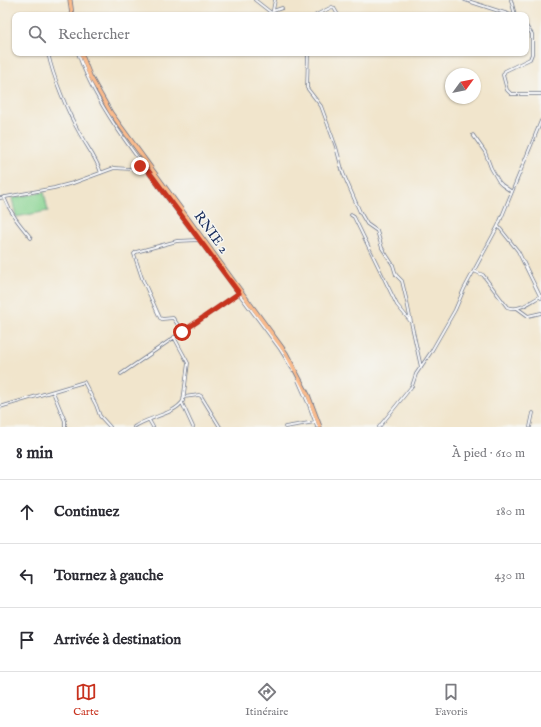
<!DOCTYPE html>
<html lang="fr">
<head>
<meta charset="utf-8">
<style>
	body { margin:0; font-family:"IM FELL English",serif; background:#f2f2f3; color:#2b2b33 }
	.compass { position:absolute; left:445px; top:68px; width:36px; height:36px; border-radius:50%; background:#fff; box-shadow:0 1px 3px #0004; rotate:57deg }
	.stop { position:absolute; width:12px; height:12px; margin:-9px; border:3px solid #c8321e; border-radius:50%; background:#fff }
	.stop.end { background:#c8321e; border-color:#fff; box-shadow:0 1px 4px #0008 }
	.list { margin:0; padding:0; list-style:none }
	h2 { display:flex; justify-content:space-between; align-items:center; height:52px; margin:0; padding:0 16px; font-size:17px }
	h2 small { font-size:13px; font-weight:400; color:#7c7c81 }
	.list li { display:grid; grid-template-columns:26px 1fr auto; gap:12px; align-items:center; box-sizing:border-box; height:64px; padding:0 16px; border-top:1px solid #e1e1e2 }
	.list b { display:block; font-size:15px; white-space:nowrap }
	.list em { font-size:13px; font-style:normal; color:#7c7c81 }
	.icon { flex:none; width:22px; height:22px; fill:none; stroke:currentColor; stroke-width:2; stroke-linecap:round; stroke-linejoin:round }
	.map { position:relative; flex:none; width:541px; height:427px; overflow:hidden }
	.search { position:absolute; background:#fff; box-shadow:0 1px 3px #0004; left:12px; right:12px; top:12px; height:44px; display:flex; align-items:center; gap:10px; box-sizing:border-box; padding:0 14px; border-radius:8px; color:#7c7c81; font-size:15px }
	.sheet { height:244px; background:#fff }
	nav { display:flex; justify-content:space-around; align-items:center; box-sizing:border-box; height:56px; border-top:1px solid #e1e1e2; background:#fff; font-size:11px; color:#7c7c81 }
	nav a { display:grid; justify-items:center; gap:2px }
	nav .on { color:#c8321e }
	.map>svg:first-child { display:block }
	.park { fill:#87d390; stroke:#518177 }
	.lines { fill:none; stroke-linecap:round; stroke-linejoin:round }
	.minor-casing { stroke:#666f84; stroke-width:3.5 }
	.trunk-casing { stroke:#666f84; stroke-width:5 }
	.minor { stroke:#fff; stroke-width:2 }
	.trunk { stroke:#fabb8c; stroke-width:3.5 }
	.route { stroke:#c8321e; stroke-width:5 }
	.labels { text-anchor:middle; stroke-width:3; stroke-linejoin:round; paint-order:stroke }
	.street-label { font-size:14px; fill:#1b2f5e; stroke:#f6f6f2 }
</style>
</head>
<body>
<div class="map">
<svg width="541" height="427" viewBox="0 0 541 427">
	<rect width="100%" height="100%" fill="#f6f6f2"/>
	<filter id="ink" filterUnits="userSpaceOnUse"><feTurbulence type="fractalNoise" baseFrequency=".025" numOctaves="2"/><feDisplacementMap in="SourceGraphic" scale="8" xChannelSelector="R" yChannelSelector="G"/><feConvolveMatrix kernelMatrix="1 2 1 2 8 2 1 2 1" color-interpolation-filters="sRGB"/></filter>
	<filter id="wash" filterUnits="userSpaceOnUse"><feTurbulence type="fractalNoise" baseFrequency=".012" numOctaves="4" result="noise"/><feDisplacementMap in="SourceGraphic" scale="16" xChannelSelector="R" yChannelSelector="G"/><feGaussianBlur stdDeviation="0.9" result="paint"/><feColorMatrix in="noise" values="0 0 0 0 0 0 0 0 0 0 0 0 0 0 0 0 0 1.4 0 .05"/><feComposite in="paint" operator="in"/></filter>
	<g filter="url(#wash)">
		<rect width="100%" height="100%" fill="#f1e5cc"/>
		<!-- park -->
		<path class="park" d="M44,192L48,211L16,217L12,198Z"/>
	</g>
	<g filter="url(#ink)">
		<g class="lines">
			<defs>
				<path id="minor" d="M255,0L274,15
					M465,0L511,15
					M511,0L515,15
					M273,11L282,8
					M272,15L275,0
					M316,15L332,7L334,8L338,15
					M526,26L532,34V54L530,59L505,71L503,75L507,90L511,94H541
					M48,53C53,77 68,113 80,134C87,147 97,159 101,173
					M78,53C95,105 136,155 168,199C206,249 243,299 280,349L293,370
					M308,53L307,88L321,106L336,147L343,173L360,212L367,224L377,231L382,248L393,265L396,275L402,281L407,302L411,322
					M473,135L485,152L491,168L499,182L502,185L512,192
					M4,197C10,213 20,225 31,238
					M0,198L54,188L73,183L114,168L131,169L143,165
					M351,215L354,217L397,305L411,322L421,367
					M498,226L518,251L541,298
					M474,271L483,275L507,307C519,312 531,301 541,296
					M517,308L528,316L541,313
					M183,332L173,318L162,319L160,318L142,278L134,254L136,252L177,241L199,240
					M121,374L239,293
					M298,380L309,405L317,427
					M53,392L65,421V427
					M184,397L199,395L201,396L220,427
					M182,403L193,427
					M0,407L84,382L96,405L100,416L110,427
					M149,420L153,427
					M134,427C147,417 174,415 183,401L188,363L174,337
					M285,427L315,422
					M379,427L412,386L416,374L431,352L455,310L464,289L498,226L541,121
					M530,427L533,413"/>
				<path id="trunk" d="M70,0L72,15
					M81,53L90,76L111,113L286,353L308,395L320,427"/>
			</defs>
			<!-- minor casing -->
			<use href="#minor" class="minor-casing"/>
			<!-- trunk casing -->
			<use href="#trunk" class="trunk-casing"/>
			<!-- minor -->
			<use href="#minor" class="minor"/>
			<!-- trunk -->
			<use href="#trunk" class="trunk"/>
		</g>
	</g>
	<g class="lines" filter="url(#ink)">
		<!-- route -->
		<path class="route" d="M140,166L143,164L239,293L182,332"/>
	</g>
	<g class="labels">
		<!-- street labels -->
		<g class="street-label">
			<text transform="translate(212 232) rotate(54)" y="5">RNIE 2</text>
		</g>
	</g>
</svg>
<svg class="compass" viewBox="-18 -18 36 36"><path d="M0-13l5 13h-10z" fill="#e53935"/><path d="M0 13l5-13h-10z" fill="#7c7c81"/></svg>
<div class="stop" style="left:182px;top:332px"></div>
<div class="stop end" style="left:140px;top:166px"></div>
<div class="search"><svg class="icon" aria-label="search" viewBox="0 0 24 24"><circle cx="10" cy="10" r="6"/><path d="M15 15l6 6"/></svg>Rechercher</div>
</div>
<section class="sheet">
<h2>8 min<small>À pied · 610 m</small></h2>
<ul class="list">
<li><svg class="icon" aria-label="ahead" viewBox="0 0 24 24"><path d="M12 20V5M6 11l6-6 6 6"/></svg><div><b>Continuez</b></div><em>180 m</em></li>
<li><svg class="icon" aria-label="left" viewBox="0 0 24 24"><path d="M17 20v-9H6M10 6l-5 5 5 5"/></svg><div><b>Tournez à gauche</b></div><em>430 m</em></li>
<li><svg class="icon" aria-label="arrive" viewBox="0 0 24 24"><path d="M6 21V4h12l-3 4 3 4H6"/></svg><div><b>Arrivée à destination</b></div></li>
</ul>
</section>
<nav>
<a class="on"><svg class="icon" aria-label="map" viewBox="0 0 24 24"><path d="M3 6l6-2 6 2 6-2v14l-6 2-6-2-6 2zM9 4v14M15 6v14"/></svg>Carte</a>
<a><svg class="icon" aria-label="directions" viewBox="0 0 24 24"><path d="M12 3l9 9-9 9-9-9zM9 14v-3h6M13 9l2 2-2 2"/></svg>Itinéraire</a>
<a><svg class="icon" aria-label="saved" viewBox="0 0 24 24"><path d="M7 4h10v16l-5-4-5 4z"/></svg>Favoris</a>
</nav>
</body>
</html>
